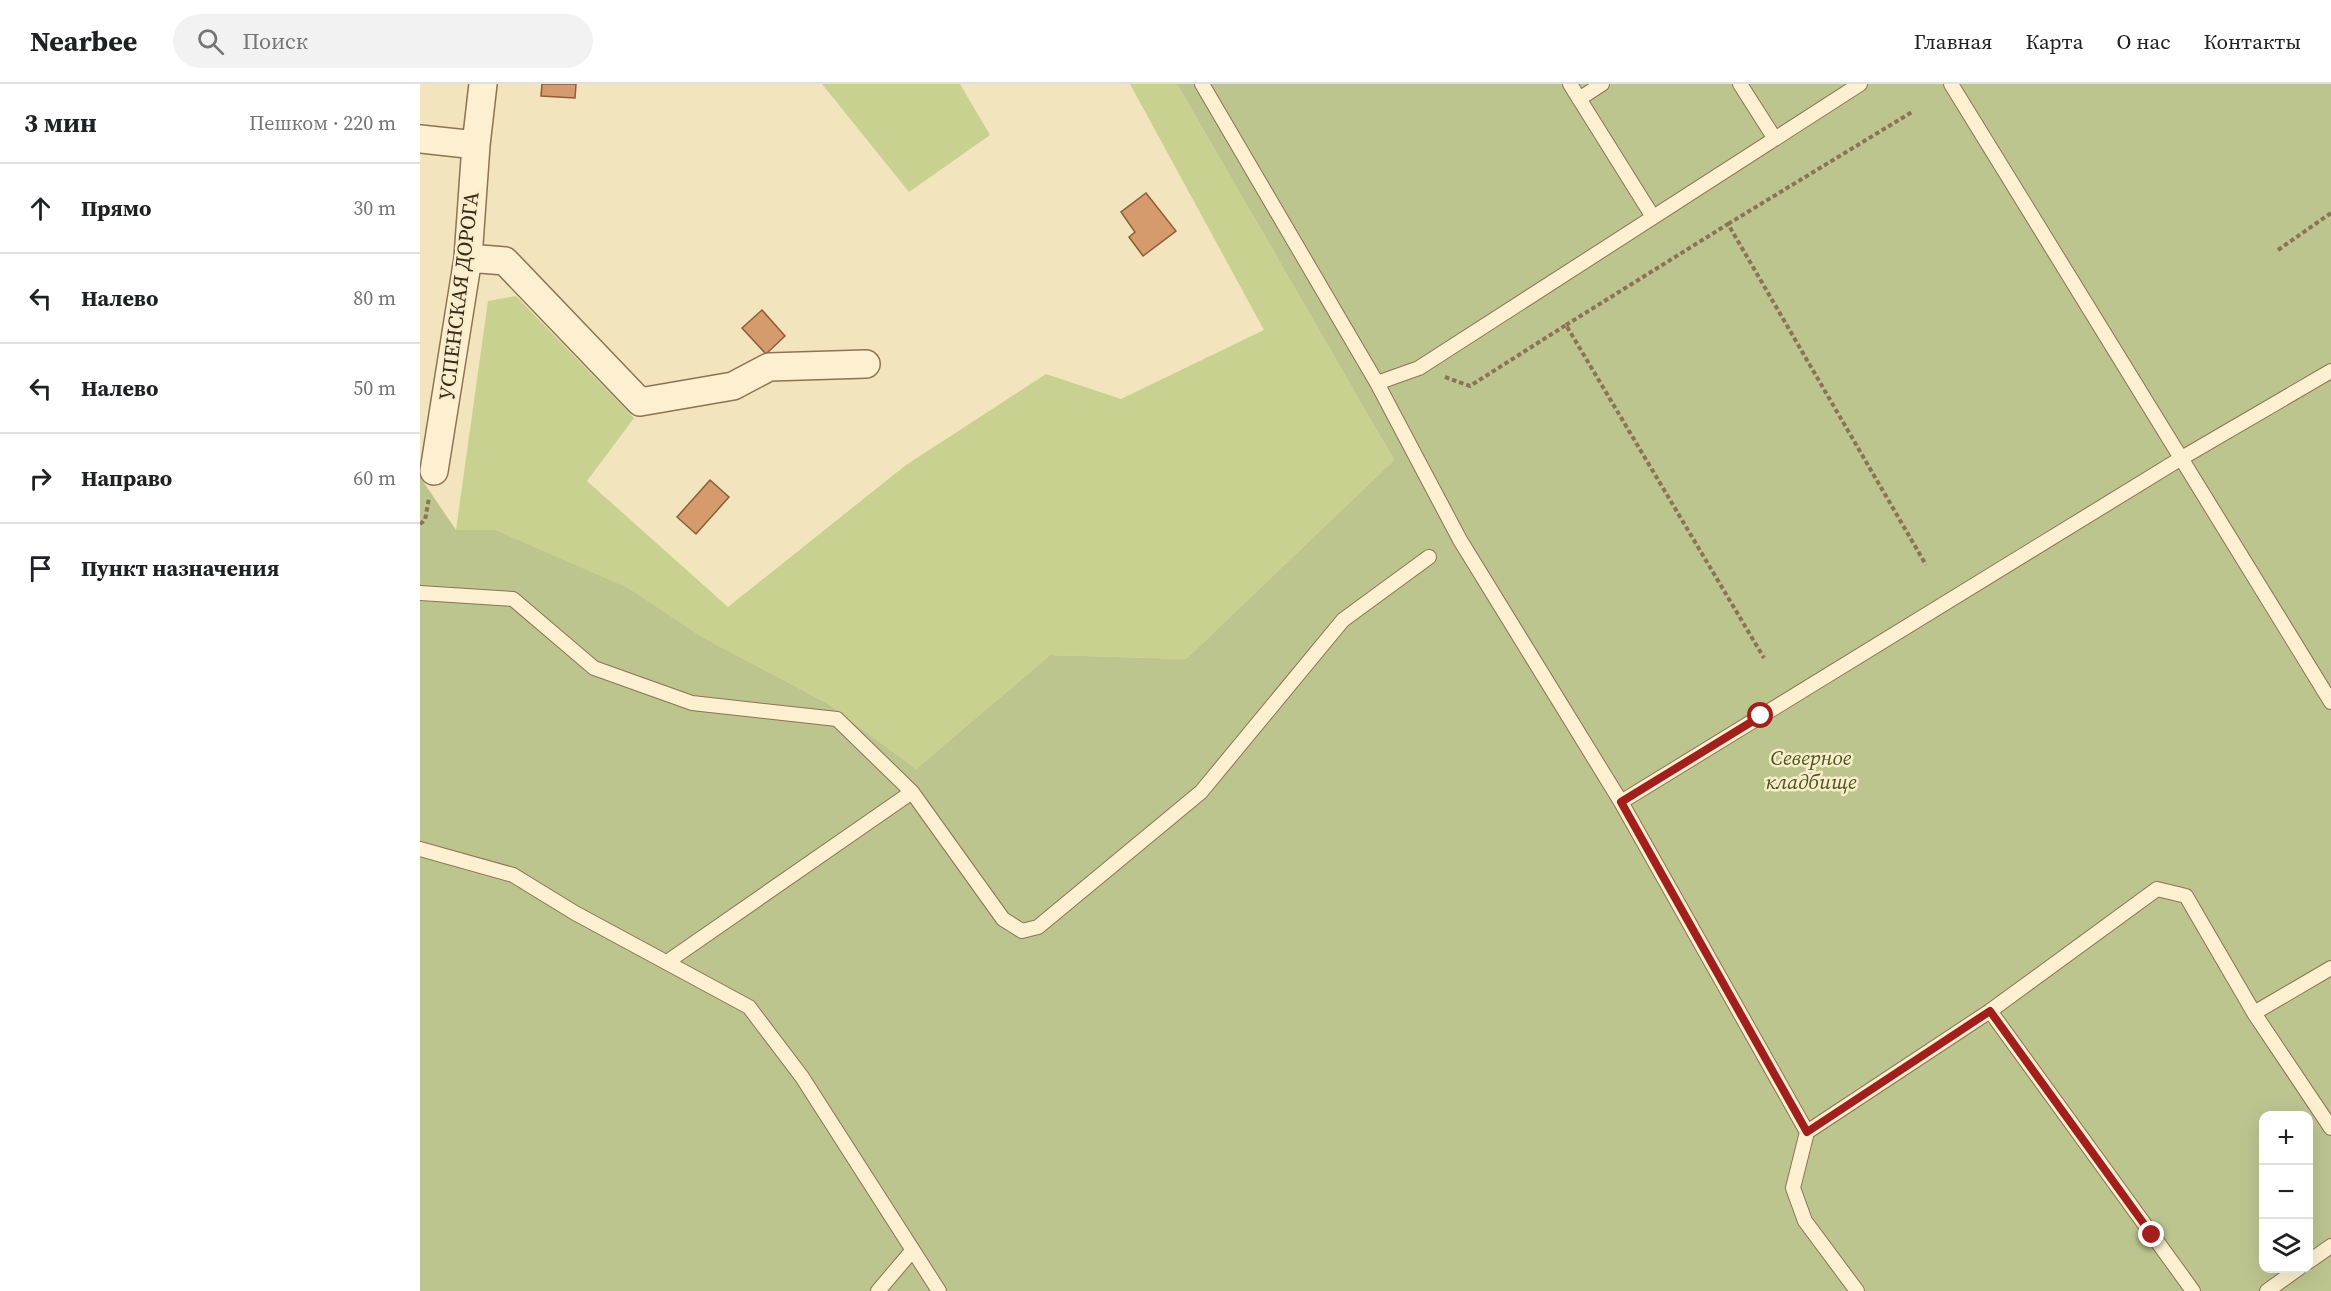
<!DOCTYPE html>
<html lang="ru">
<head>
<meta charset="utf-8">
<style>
	body { margin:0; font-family:"Source Serif 4",serif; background:#f2f2f2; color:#202124 }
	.controls { position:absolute; right:18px; bottom:18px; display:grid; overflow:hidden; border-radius:12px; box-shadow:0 6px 24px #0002 }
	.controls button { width:54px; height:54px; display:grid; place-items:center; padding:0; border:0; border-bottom:2px solid #e0e0e0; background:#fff; color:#202124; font:30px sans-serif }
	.stop { position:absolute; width:18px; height:18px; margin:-14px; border:4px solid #a1201d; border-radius:50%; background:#fff }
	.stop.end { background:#a1201d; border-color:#fff; box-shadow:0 2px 6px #0008 }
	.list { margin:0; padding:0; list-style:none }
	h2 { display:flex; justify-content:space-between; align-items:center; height:78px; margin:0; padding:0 24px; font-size:26px }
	h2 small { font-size:20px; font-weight:400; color:#757577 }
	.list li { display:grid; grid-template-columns:39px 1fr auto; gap:18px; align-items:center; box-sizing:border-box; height:90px; padding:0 24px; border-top:2px solid #e0e0e0 }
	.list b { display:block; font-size:22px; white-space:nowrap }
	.list em { font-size:20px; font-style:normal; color:#757577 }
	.icon { flex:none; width:33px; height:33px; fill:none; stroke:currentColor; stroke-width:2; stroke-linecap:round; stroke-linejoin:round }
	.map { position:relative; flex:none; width:1911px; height:1207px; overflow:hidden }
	header { display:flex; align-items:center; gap:36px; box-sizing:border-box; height:84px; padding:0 30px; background:#fff; border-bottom:2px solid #e0e0e0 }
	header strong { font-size:28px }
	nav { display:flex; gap:33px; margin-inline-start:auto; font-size:21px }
	.search { width:420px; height:54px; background:#f2f2f2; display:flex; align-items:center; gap:15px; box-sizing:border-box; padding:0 21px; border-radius:33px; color:#757577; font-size:22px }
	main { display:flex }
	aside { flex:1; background:#fff }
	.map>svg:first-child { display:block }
	.green { fill:#c8d18f }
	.cemetery { fill:#bdc58f; fill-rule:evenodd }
	.building { fill:#d59b6d; stroke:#8e5c37; stroke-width:1.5 }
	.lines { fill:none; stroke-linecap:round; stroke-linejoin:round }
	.lane-casing { stroke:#8c7353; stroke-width:16 }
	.street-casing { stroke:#8c7353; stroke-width:30 }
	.path { stroke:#8c7353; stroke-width:4; stroke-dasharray:4.5 3; stroke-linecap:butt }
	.lane { stroke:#fdf0d0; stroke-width:14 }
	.street { stroke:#fdf0d0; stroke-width:27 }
	.route { stroke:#a1201d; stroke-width:8 }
	.labels { text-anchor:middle; stroke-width:5; stroke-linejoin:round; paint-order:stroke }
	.street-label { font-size:21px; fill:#392a1a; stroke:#f9edcc }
	.park-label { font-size:21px; font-style:italic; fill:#48581e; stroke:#f9edcc }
</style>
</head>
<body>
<header>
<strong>Nearbee</strong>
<div class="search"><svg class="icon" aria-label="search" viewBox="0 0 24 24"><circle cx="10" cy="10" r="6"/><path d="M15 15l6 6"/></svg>Поиск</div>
<nav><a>Главная</a><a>Карта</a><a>О нас</a><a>Контакты</a></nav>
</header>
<main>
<aside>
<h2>3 мин<small>Пешком · 220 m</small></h2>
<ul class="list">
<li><svg class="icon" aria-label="ahead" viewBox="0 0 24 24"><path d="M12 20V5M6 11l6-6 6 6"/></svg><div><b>Прямо</b></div><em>30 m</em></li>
<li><svg class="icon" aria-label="left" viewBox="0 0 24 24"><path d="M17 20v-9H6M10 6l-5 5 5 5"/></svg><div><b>Налево</b></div><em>80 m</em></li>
<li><svg class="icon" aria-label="left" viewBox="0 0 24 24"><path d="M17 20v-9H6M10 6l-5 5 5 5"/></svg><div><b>Налево</b></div><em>50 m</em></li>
<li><svg class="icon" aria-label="right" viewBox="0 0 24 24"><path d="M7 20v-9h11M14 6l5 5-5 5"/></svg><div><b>Направо</b></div><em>60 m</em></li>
<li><svg class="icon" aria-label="arrive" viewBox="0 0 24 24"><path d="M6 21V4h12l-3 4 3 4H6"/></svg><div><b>Пункт назначения</b></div></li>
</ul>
</aside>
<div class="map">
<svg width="1911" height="1207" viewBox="0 0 1911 1207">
	<rect width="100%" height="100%" fill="#f2e4bc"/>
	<!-- green -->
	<path class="green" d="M402,0H540L570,51L489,108Z
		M710,0H757L974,376L766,575L630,571L496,685L407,619L282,553L210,505L36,446L68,217L96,212L214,334L167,397L308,523L486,381L626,290L701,315L844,246Z"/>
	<!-- cemetery -->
	<path class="cemetery" d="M757,0H1911V1207H0V393L36,446H75L210,505L282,553L407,619L496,685L630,571L766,575L974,376ZM1844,1032H1888V1184H1844Z"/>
	<!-- building -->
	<path class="building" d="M122,0H156L155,14L121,12Z
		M726,109L756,147L723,172L709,153L715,148L701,128Z
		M342,226L365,252L346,270L322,244Z
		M290,396L309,413L276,450L257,433Z"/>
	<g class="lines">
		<defs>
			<path id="lane" d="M782,0L957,299L1040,456L1201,718L1387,1048
				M1150,0L1233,133
				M1320,0L1355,55
				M1531,0L1911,618
				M1159,15L1182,0
				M957,299L999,284L1440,0
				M0,509L93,515L174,584L272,619L417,635L492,708L583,835L602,847L618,843L781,708L923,536L1009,473
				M1201,718L1760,375L1911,287
				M0,765L93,791L155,829L329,923L382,993L519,1207
				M247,878L492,708
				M1911,884L1834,929L1911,1044
				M1570,927L1773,1207
				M1888,1178L1911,1162
				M458,1207L492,1167
				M1437,1207L1385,1137L1373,1104L1387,1048L1570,927L1737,805L1766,812L1834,929
				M1847,1207L1879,1184"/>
			<path id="street" d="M0,55L56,61
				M48,174L85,177L220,318L313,302L349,283L446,280
				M14,387L48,174L56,61L63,0"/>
		</defs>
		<!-- lane casing -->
		<use href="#lane" class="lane-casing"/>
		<!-- street casing -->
		<use href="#street" class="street-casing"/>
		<!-- path -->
		<path class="path" d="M1308,140L1492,28
			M1858,166L1911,129
			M1146,241L1308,140L1506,481
			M1025,293L1050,302L1146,241L1344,574
			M0,440L5,436L9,414"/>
		<!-- lane -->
		<use href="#lane" class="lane"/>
		<!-- street -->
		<use href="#street" class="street"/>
	</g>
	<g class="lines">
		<!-- route -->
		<path class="route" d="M1341,632L1201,718L1387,1048L1570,927L1732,1151"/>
	</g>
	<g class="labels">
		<!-- street labels -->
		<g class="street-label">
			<text transform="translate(39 212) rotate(-83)" y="7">УСПЕНСКАЯ ДОРОГА</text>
		</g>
		<!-- park labels -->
		<g class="park-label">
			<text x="1391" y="681">Северное<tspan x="1391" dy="24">кладбище</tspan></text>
		</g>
	</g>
</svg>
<div class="controls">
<button>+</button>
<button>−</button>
<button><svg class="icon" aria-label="layers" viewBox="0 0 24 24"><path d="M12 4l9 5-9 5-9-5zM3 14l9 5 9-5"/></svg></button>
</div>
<div class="stop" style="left:1341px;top:632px"></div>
<div class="stop end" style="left:1732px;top:1151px"></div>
</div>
</main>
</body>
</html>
